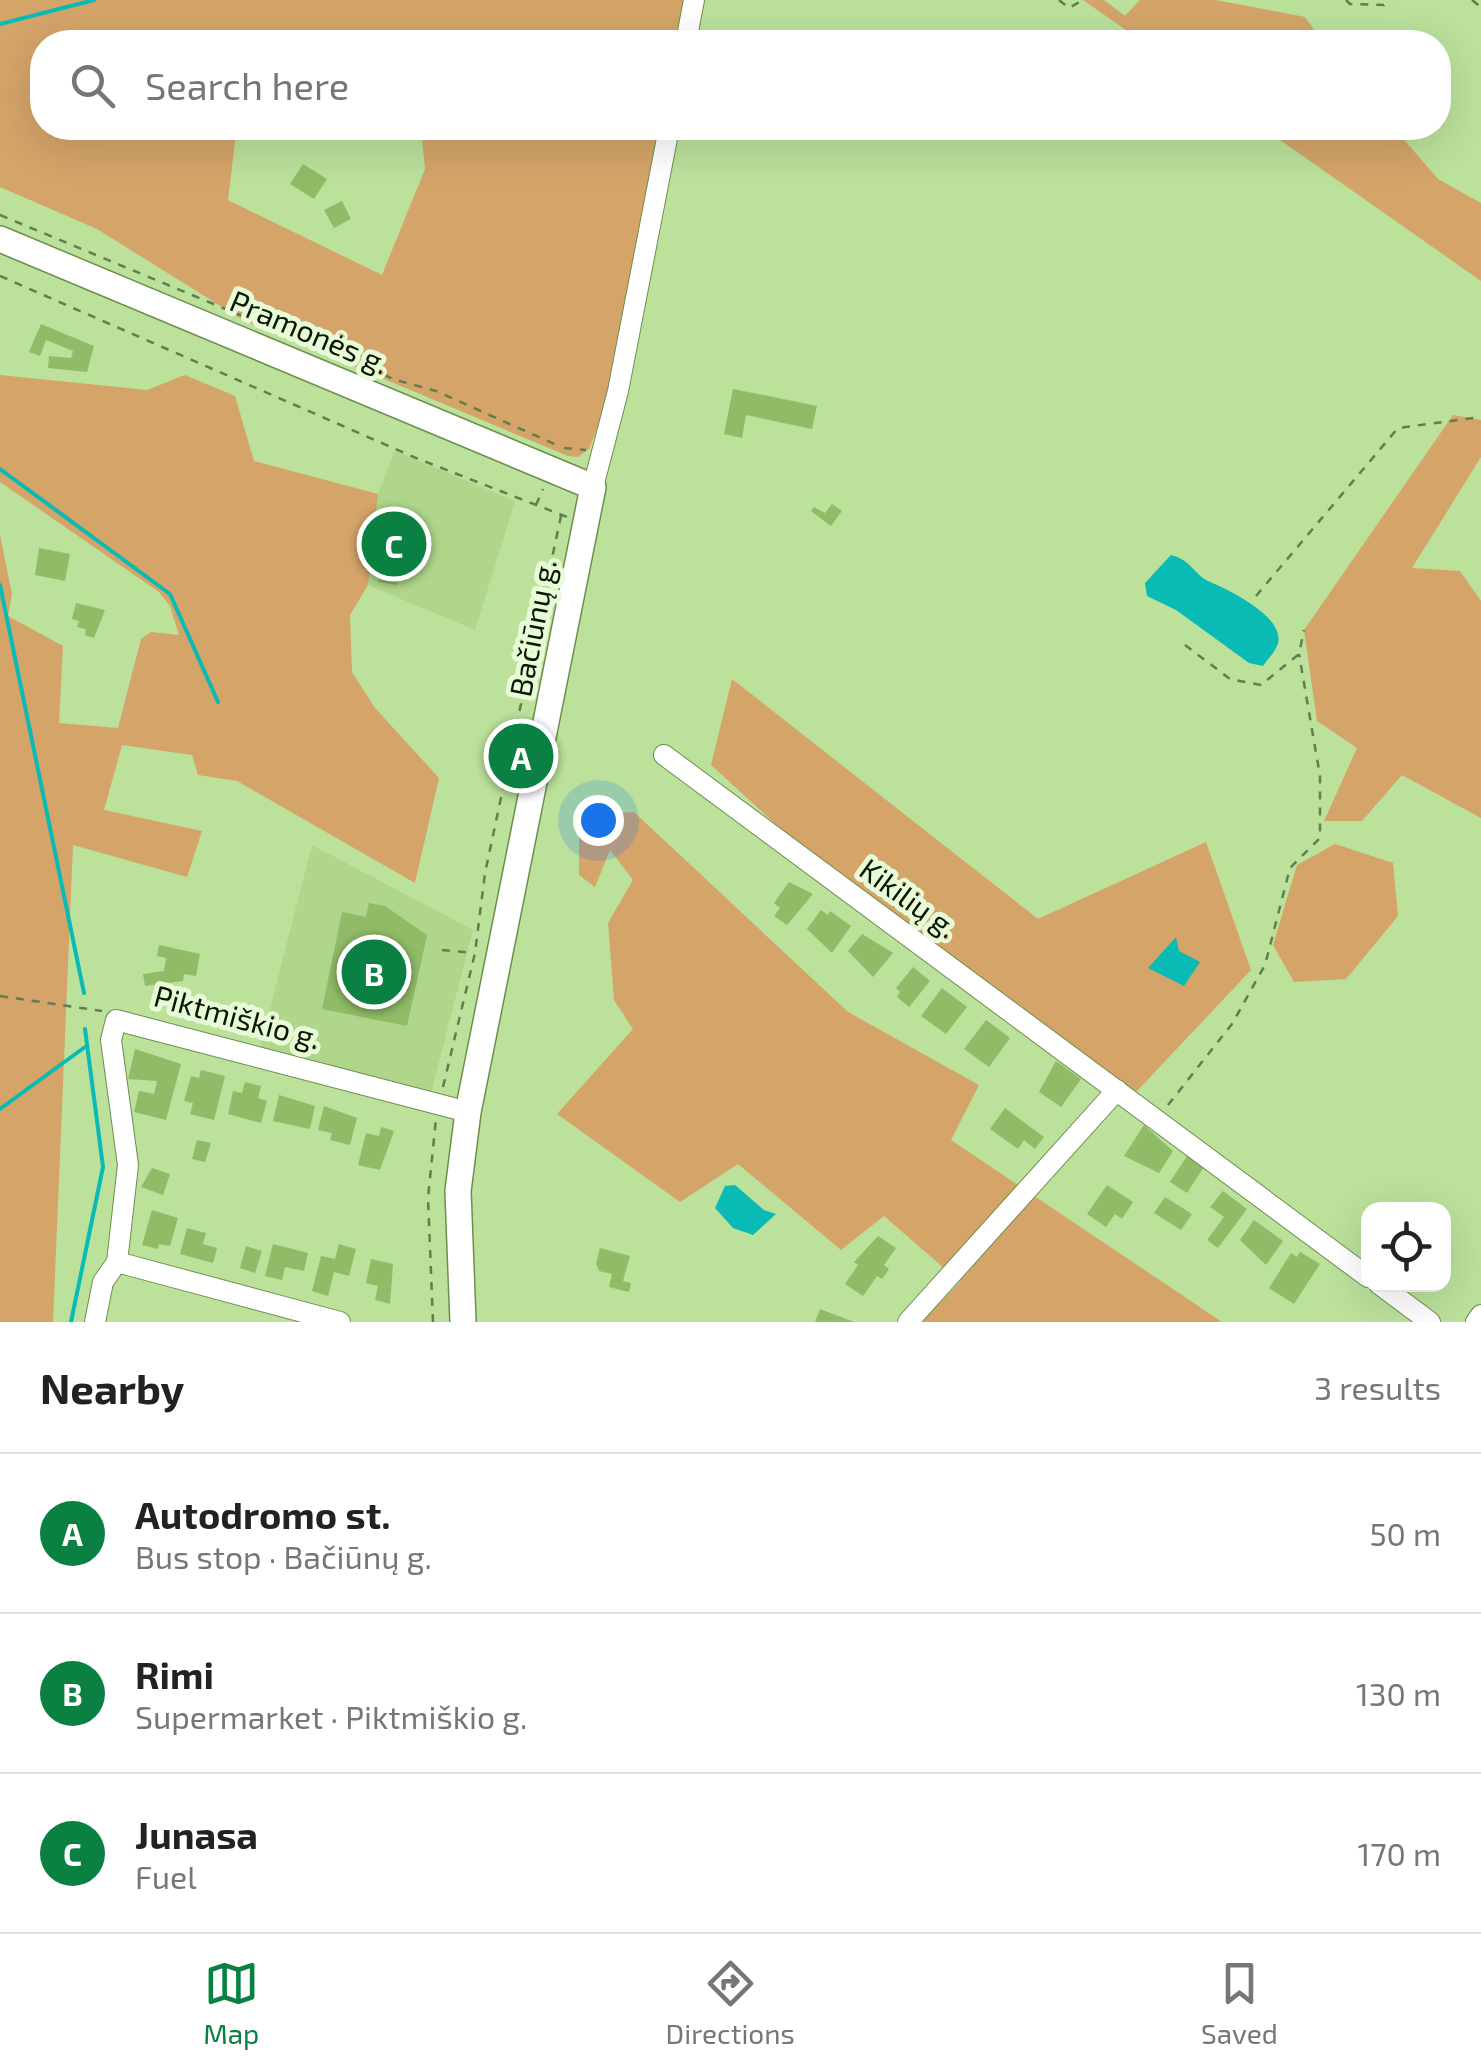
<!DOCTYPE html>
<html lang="en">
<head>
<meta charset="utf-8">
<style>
	body { margin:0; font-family:"Exo 2",sans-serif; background:#f2f2f2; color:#222 }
	.controls { position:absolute; right:30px; bottom:30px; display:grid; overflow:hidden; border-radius:20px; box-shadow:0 10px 40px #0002 }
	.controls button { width:90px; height:90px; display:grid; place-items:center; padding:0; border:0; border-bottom:2px solid #e0e0e0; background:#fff; color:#222; font:50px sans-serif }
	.you { position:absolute; left:598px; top:820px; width:35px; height:35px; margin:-25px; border:8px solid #fff; border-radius:50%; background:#1a73e8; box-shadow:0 0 0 15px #1a73e833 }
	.badge { display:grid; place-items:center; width:65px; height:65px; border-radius:50%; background:#0b8043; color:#fff; font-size:32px; font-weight:700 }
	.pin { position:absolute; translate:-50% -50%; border:5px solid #fff; box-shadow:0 2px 10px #0006 }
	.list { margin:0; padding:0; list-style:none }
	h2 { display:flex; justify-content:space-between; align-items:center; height:130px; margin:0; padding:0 40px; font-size:42px }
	h2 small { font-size:32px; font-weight:400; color:#767676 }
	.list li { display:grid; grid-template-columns:65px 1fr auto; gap:30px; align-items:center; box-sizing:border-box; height:160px; padding:0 40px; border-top:2px solid #e0e0e0 }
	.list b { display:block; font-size:38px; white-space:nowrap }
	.list p { margin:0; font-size:32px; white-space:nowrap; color:#767676 }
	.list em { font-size:32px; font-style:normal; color:#767676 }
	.icon { flex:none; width:55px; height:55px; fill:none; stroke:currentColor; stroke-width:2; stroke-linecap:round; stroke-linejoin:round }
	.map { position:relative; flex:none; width:1481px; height:1322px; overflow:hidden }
	.search { position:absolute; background:#fff; box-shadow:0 10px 40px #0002; left:30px; right:30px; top:30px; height:110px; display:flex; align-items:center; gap:25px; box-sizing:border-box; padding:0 35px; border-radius:40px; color:#767676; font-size:38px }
	.sheet { height:610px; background:#fff }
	nav { display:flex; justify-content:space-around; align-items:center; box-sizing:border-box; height:140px; border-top:2px solid #e0e0e0; background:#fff; font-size:28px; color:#767676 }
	nav a { display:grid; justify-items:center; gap:5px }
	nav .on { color:#0b8043 }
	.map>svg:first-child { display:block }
	.built { fill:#afd68b }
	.green { fill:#d4a469 }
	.water { fill:#09bab5 }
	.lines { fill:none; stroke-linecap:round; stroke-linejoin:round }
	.stream { stroke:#09bab5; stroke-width:4 }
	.building { fill:#90bb67 }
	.minor-casing { stroke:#6d8f4d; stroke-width:22 }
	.major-casing { stroke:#6d8f4d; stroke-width:28 }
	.path { stroke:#637d4e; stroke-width:2.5; stroke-dasharray:8 8; stroke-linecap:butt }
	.minor { stroke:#fff; stroke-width:20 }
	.major { stroke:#fff; stroke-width:25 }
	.labels { text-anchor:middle; stroke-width:10; stroke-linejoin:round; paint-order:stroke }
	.street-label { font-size:30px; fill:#0b1700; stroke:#e8fbd8 }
</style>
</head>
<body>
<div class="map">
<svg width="1481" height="1322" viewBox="0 0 1481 1322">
	<rect width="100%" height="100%" fill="#bbe19b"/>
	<!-- built -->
	<path class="built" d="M395,451L515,501L475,630L368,585L378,494Z
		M312,845L473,930L431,1093L260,1048Z"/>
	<!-- green -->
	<path class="green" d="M0,0H690L681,42H42V128H244L236,134L228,200L382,275L425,169L421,128H664L606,405L589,449L578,457L568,456L243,320L97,229L0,187Z
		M1083,0H1104L1125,16L1140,0H1216L1305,17L1323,42H1143Z
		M1263,128H1394L1438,179L1481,203V281Z
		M0,375L147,390L185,375L235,396L254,461L378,494L368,585L350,615L352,672L375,708L439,778L415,883L237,781L198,775L192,755L122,745L104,810L202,831L187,877L73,845L53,1322H0V535L12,594L8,616L63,646L59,723L118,728L141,639L151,632L179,635L170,606L159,592L0,482Z
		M1453,415L1481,420V457L1412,568L1460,571L1481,601V818L1402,775L1362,821H1324L1357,748L1317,721L1304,630Z
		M732,679L1038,919L1206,842L1251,970L1136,1092L793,840L711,765Z
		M634,812L848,1012L979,1085L951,1140L1222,1322H922L960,1282L884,1216L841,1250L738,1164L680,1202L557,1114L633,1029L614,1000L608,923L633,880L610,850L595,887L579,875V815Z
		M1335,844L1393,863L1398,916L1346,979L1294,982L1273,945L1297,865Z"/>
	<!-- water -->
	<path class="water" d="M1171,555C1191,560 1195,575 1208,581C1227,589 1289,618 1277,646C1274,653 1267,660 1263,666L1249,663L1176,610L1147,596L1145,583Z
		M1176,937L1179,951L1200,962L1184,986L1148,968Z
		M735,1185L764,1210L776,1214L753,1235L733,1228L715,1208L725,1186Z"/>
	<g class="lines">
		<!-- stream -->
		<path class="stream" d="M0,24L94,0
			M0,469L170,594L218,702
			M0,585L84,993
			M0,1109L85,1047
			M71,1322L103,1167L85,1029"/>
	</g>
	<!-- building -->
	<path class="building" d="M303,164L327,179L314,199L290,184Z
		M342,201L351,219L334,228L324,210Z
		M41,324L94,346L87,372L48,368L49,356L71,358L73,351L46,340L40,356L29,352Z
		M733,389L817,406L812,429L746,415L742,438L724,434Z
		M832,504L842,511L831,526L811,511L814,507L825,513Z
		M388,524L425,531L419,565L401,562L397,585L378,582Z
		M39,548L70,554L65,581L35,575Z
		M76,603L105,610L94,638L85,635L86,629L77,627L79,621L72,619Z
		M789,882L813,894L787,925L774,916L780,908L774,903Z
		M369,903L385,906L427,935L407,1026L322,1009L342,912L366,917Z
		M821,910L828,915L830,911L851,926L832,953L807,929Z
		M862,934L893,953L873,977L848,951Z
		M159,945L200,954L196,976L184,974L183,981L145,986L143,974L164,971L166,958L157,956Z
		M913,967L930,981L909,1007L897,997L900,992L896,988Z
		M942,988L967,1007L946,1034L921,1016Z
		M986,1020L1010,1038L989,1067L964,1049Z
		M135,1049L181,1064L166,1120L134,1112L139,1091L154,1094L157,1081L128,1079Z
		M1056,1061L1081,1079L1061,1107L1039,1092Z
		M201,1070L225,1076L214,1120L190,1114L193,1103L184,1101L191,1076L199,1078Z
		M245,1082L261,1086L258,1098L267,1101L261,1123L228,1114L233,1091L242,1093Z
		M279,1095L315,1106L310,1129L273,1121Z
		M324,1106L357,1118L350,1145L330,1140L332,1133L318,1130Z
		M1005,1108L1044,1137L1035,1149L1024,1140L1018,1149L990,1129Z
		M1144,1125L1173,1151L1159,1173L1124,1156Z
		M381,1127L394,1131L380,1170L358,1165L366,1133L379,1136Z
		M197,1140L211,1143L205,1162L192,1159Z
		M1187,1156L1204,1167L1187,1193L1170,1182Z
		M152,1168L170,1174L163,1195L141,1187Z
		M1107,1185L1133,1202L1122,1219L1115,1214L1106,1227L1087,1214Z
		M1223,1191L1247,1209L1218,1248L1207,1240L1224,1217L1210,1207Z
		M1165,1197L1192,1214L1181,1230L1154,1213Z
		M152,1210L178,1218L170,1246L159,1244L158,1249L142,1245Z
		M1254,1220L1283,1241L1266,1265L1240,1240Z
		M187,1228L206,1233L203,1244L217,1248L213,1263L180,1254Z
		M878,1236L896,1248L884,1265L889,1269L882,1279L877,1276L863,1296L845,1284L858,1265L854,1262Z
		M273,1244L308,1253L304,1271L285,1267L282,1280L265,1276Z
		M339,1244L356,1249L349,1276L334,1272L328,1296L312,1291L321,1256L335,1259Z
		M246,1246L262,1251L255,1273L240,1268Z
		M600,1248L630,1256L623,1281L631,1283L629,1292L609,1287L612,1274L599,1271L596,1264Z
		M1300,1252L1320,1264L1294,1304L1269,1288L1291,1253L1297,1257Z
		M371,1259L393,1264L390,1304L375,1300L378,1286L366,1283Z
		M820,1309L854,1322H815Z"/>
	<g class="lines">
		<defs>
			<path id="minor" d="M686,42L694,0
				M593,487L618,391L669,128
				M664,755L1368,1277
				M117,1262L340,1322
				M1379,1284L1430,1322
				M95,1322L103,1282L117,1262L128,1165L111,1040L116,1020L468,1112
				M908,1322L1117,1090
				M1476,1322L1481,1315"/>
			<path id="major" d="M0,239L593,487L468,1112L458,1191L463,1322"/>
		</defs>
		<!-- minor casing -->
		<use href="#minor" class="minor-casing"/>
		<!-- major casing -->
		<use href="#major" class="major-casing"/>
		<!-- path -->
		<path class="path" d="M1059,0L1069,8L1083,0
			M1346,0L1350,4L1384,5L1388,0
			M1472,0L1481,7
			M0,215L396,380L436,391L561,447
			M0,276L416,458L567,517
			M564,448L586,450
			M536,505L543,489
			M1256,596L1398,428L1481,417
			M1185,645L1230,679L1261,685L1299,654L1304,630
			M442,950L474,953
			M0,996L102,1011
			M443,1087L475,953L485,873L561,516
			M1168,1105L1232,1024L1265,965L1290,868L1320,838V776L1299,654
			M433,1322L428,1198L436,1119"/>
		<!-- minor -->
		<use href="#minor" class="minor"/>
		<!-- major -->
		<use href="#major" class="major"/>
	</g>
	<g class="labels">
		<!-- street labels -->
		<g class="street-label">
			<text transform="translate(309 333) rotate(23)" y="10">Pramonės g.</text>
			<text transform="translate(534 628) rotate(-79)" y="10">Bačiūnų g.</text>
			<text transform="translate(908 899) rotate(36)" y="10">Kikilių g.</text>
			<text transform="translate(237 1018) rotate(15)" y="10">Piktmiškio g.</text>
		</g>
	</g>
</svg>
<div class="controls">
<button><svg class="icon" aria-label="locate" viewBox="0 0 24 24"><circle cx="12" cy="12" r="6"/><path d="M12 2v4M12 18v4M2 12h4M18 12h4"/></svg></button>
</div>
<div class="you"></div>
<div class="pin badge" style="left:521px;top:756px">A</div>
<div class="pin badge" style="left:374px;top:972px">B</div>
<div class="pin badge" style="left:394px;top:544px">C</div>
<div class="search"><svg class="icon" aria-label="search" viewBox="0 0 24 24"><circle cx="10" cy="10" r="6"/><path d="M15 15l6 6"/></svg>Search here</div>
</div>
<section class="sheet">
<h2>Nearby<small>3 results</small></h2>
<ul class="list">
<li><span class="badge">A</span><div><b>Autodromo st.</b><p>Bus stop · Bačiūnų g.</p></div><em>50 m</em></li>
<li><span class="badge">B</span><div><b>Rimi</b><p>Supermarket · Piktmiškio g.</p></div><em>130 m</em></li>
<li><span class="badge">C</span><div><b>Junasa</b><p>Fuel</p></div><em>170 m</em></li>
</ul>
</section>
<nav>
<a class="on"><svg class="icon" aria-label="map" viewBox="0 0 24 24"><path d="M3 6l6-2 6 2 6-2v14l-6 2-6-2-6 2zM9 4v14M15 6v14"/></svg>Map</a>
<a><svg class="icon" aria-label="directions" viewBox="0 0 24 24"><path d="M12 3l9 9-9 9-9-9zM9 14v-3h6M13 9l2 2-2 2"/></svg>Directions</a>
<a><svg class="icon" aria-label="saved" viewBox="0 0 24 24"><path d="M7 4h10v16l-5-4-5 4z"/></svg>Saved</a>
</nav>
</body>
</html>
